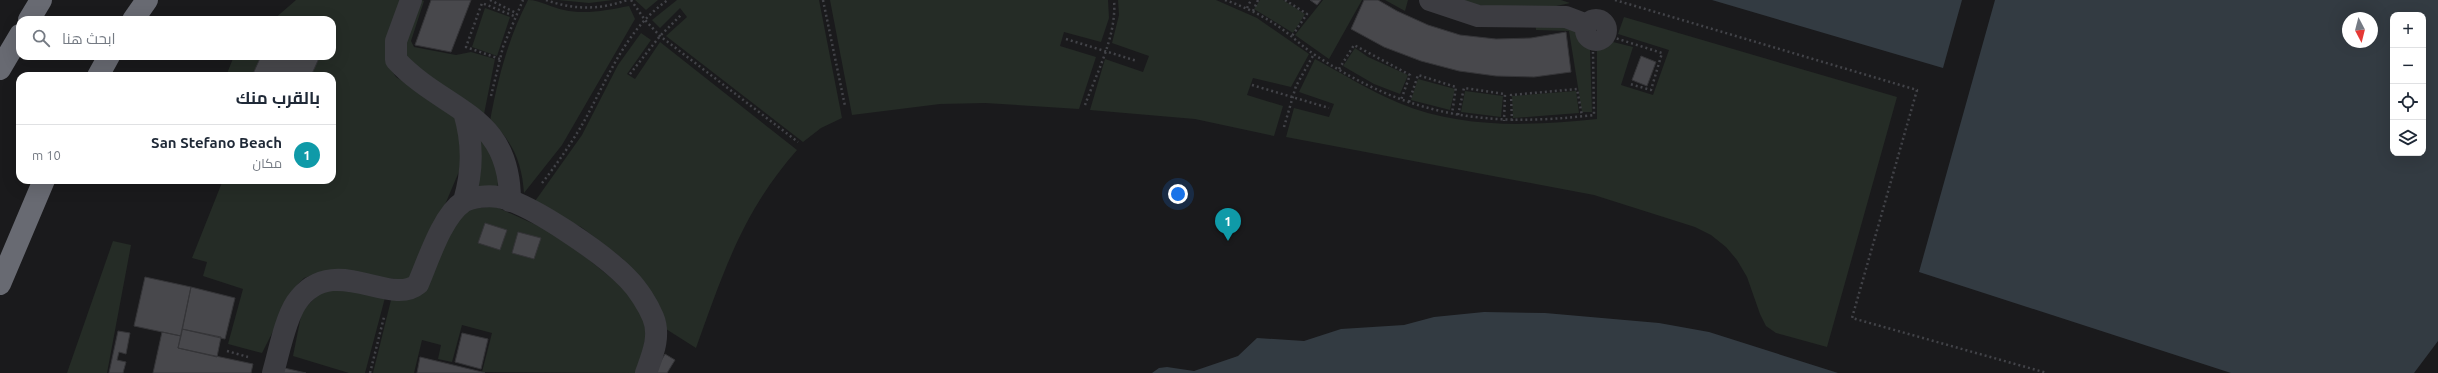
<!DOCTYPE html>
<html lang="ar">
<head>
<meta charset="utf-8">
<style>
	body { margin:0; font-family:Ubuntu,Cairo,sans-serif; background:#f2f2f3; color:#1f2937; direction:rtl }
	.controls { position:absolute; right:12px; top:12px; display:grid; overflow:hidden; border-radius:8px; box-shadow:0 4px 16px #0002 }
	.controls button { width:36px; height:36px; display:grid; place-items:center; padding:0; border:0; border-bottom:1px solid #e0e1e3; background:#fff; color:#1f2937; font:20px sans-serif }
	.compass { position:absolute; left:2342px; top:12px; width:36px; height:36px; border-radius:50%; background:#fff; box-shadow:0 4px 16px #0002; rotate:173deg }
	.you { position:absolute; left:1178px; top:194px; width:14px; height:14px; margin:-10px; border:3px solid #fff; border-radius:50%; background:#1a73e8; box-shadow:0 0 0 6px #1a73e833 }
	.badge { display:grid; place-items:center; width:26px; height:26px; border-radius:50%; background:#786840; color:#fff; font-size:13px; font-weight:700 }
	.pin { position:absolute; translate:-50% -33px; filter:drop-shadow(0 1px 2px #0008) }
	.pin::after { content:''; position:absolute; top:21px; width:14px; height:12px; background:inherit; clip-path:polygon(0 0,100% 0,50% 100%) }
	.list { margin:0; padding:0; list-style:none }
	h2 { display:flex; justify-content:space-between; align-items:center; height:52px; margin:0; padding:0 16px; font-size:17px }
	h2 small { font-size:13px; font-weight:400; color:#747a83 }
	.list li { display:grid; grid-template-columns:26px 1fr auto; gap:12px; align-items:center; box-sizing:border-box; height:60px; padding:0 16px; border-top:1px solid #e0e1e3 }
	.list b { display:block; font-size:15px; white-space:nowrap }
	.list p { margin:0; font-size:13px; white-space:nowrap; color:#747a83 }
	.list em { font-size:13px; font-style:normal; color:#747a83 }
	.icon { flex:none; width:22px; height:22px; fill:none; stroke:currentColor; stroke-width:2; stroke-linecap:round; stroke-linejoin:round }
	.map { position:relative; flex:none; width:2438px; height:373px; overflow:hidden; direction:ltr }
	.search { position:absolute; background:#fff; box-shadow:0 4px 16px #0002; left:16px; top:16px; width:320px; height:44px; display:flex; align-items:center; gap:10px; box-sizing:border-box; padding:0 14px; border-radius:12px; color:#747a83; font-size:15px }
	.panel { position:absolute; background:#fff; box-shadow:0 4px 16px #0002; left:16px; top:72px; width:320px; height:112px; border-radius:12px; direction:rtl }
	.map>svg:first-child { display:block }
	.green { fill:#252c26; fill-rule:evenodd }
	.water { fill:#333b42; fill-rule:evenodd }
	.building { fill:#48484c; stroke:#353538 }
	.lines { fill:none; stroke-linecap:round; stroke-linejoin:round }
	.path { stroke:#424348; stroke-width:2.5; stroke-dasharray:2 3; stroke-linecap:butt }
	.street { stroke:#3c3c41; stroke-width:22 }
	.highway { stroke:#686a72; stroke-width:22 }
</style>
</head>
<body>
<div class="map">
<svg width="2438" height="373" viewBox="0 0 2438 373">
	<rect width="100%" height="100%" fill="#1a1a1c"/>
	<!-- green -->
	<path class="green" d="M296,0H401L390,68L396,77L448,108L456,119L463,162L417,271L406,280L322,272L304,278L296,286L262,353L228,344L243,289L203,276L207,262L192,258L223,180H332V76H311L320,56H332V20H273Z
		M422,0L424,1L411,41L414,47L456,55L471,52L495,59L484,114L406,63L402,52Z
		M528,0C540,0 552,8 564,10C585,15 608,10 629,6L635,19L562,145L524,193C522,163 513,141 490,121C498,78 508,39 528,0Z
		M558,0H613L589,3Z
		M635,0H658L646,10Z
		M677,0H819L842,118L821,128L803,142L666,36L687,17L680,8L660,28L652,20Z
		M830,0H1108L1109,18L1101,42L1064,32L1060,46L1096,57L1079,109L985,103L940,104L852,115Z
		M1118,0H1216L1257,18L1309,54L1291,87L1253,78L1247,95L1283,106L1274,136L1195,119L1090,110L1105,59L1143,72L1149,56L1112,43L1119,15Z
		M1260,0H1283L1305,14L1293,33L1254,9Z
		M1323,0H1362L1329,59L1295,35Z
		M1385,0H1408L1405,11Z
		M1450,0H1561L1570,3C1522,15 1497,8 1450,0Z
		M485,8L510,17L497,56L472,47Z
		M1624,17L1897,97L1827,347L1776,333L1766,326L1760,314L1747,277L1737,260L1726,247L1711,235L1695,227L1594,195L1286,137L1294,108L1329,117L1334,104L1299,92L1315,59C1343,74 1370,91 1399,103C1461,129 1531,126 1597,119V49L1613,42L1633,47L1621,85L1653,95L1669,50L1618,34Z
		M1535,20L1574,29L1580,41L1590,49L1592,112H1582L1569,31L1536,30Z
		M641,33L651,40L627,74L635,79L660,42L797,150C743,211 723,273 696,348L666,329L623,259L581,227L533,204L582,135L618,65Z
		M1355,48L1368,57L1408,75L1400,94L1374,84L1343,66Z
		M234,56H261L252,76H226Z
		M1418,79L1455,89L1450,110L1411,100Z
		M1465,91L1503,96L1501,117L1461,112Z
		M1576,91L1579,113L1513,118L1512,96Z
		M476,132L500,164L497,191L475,188Z
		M494,206L543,228L577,250L632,295L648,324L642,356L635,373L482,372L492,333L462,325L452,362L438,359L441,345L422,340L414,373H373L392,296L401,298L455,219L465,210ZM485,223L506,230L500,250L478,243ZM519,232L540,238L534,259L512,253Z
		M113,241L131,245L107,373H67Z
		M339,290L386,294L365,373H349L293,356L302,311L321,292Z"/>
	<!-- water -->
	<path class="water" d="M1712,0H1962L1943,68Z
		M1995,0H2438V341L2414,373H2231L1919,272ZM2393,15H2423V153H2393ZM2348,18H2372V42H2348Z
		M1484,312L1545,313L1659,323L1709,332L1838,373H1152L1159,368L1167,367L1194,371L1238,356L1257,338L1304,341L1341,329L1404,325L1434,317Z"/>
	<!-- building -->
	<path class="building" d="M431,0H471L451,52L415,45Z
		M1310,0H1321L1317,5Z
		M1364,0H1378L1397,11L1428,25L1460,35L1496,39L1531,38L1566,32L1571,72L1534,77L1496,76L1459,71L1421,61L1384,47L1351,29Z
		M261,56H320L311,76H252Z
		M1641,56L1656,62L1647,86L1632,80Z
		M485,223L507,230L500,250L478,243Z
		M518,232L541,238L534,259L512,253Z
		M145,277L191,287L181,336L134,326Z
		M191,287L235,298L225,339L182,329Z
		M182,329L221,337L217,357L178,348Z
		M118,331L130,333L126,354L119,352L117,360L126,362L123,373H109Z
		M162,332L181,336L178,348L253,364L251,373H153Z
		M462,333L488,339L481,369L455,362Z
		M665,354L675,360L667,373H654Z
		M420,357L482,372L485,373H417Z
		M280,367L306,373H279Z"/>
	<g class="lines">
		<!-- path -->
		<path class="path" d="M490,0L516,13
			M546,0C573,10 600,10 627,0
			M631,0L645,20L660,36L798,142
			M823,0L845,106
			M1225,0C1245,7 1264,16 1282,29C1293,37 1303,47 1315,55C1408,116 1485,128 1594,115L1593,52
			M1285,0L1307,14L1292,36
			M1615,0L1917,90L1852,318L2047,373
			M1247,8L1251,0
			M1253,11L1258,0
			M1612,37L1662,53L1651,90L1630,84
			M1066,39L1137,61
			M500,59L466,47L482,3L514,16
			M1339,69L1354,45L1410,75L1401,100
			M630,74L660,36L682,14
			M1252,85L1329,108
			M491,96L503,47L523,0
			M1409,102L1418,75L1456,87L1452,114
			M1085,105C1097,72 1117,35 1114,0
			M1458,115L1464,88L1505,94L1504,121
			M1512,121L1511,95L1577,89L1582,116
			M1284,127L1296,86L1314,54
			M542,183C557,164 570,145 582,125C607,81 625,29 668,0
			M227,351L248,357
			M370,373L384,317"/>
		<!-- street -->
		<path class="street" d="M411,0L396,41V60C445,113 510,112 510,201
			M1430,0L1478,16L1566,17L1587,25
			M1586 30a10 10 0 1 1 20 0a10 10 0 1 1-20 0Z
			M464,201C473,170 473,143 464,112
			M273,373C279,352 285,320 296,303C332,250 390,308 418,284C428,261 442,216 463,202C471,197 489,195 498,197C531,203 605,255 628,279C638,289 648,305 653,317C661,336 652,356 646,373"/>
		<!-- highway -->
		<path class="highway" d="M29,20L41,0
			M133,20L147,0
			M0,69L20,35
			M98,76L109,56
			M0,284L44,180"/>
	</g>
</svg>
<div class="controls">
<button>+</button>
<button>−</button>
<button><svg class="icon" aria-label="locate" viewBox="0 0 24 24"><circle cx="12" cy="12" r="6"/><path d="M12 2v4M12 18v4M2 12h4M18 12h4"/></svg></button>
<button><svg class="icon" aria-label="layers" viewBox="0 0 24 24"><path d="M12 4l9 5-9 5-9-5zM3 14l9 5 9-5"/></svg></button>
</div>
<svg class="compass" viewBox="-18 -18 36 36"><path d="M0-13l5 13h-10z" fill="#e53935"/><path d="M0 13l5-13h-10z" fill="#747a83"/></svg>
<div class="you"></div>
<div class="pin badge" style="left:1228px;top:241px;background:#0f9aa8">1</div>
<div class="search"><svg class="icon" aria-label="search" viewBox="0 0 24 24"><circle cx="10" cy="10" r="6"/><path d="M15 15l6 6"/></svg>ابحث هنا</div>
<section class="panel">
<h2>بالقرب منك<small></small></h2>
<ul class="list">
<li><span class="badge" style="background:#0f9aa8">1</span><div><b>San Stefano Beach</b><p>مكان</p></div><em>10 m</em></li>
</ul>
</section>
</div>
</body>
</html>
